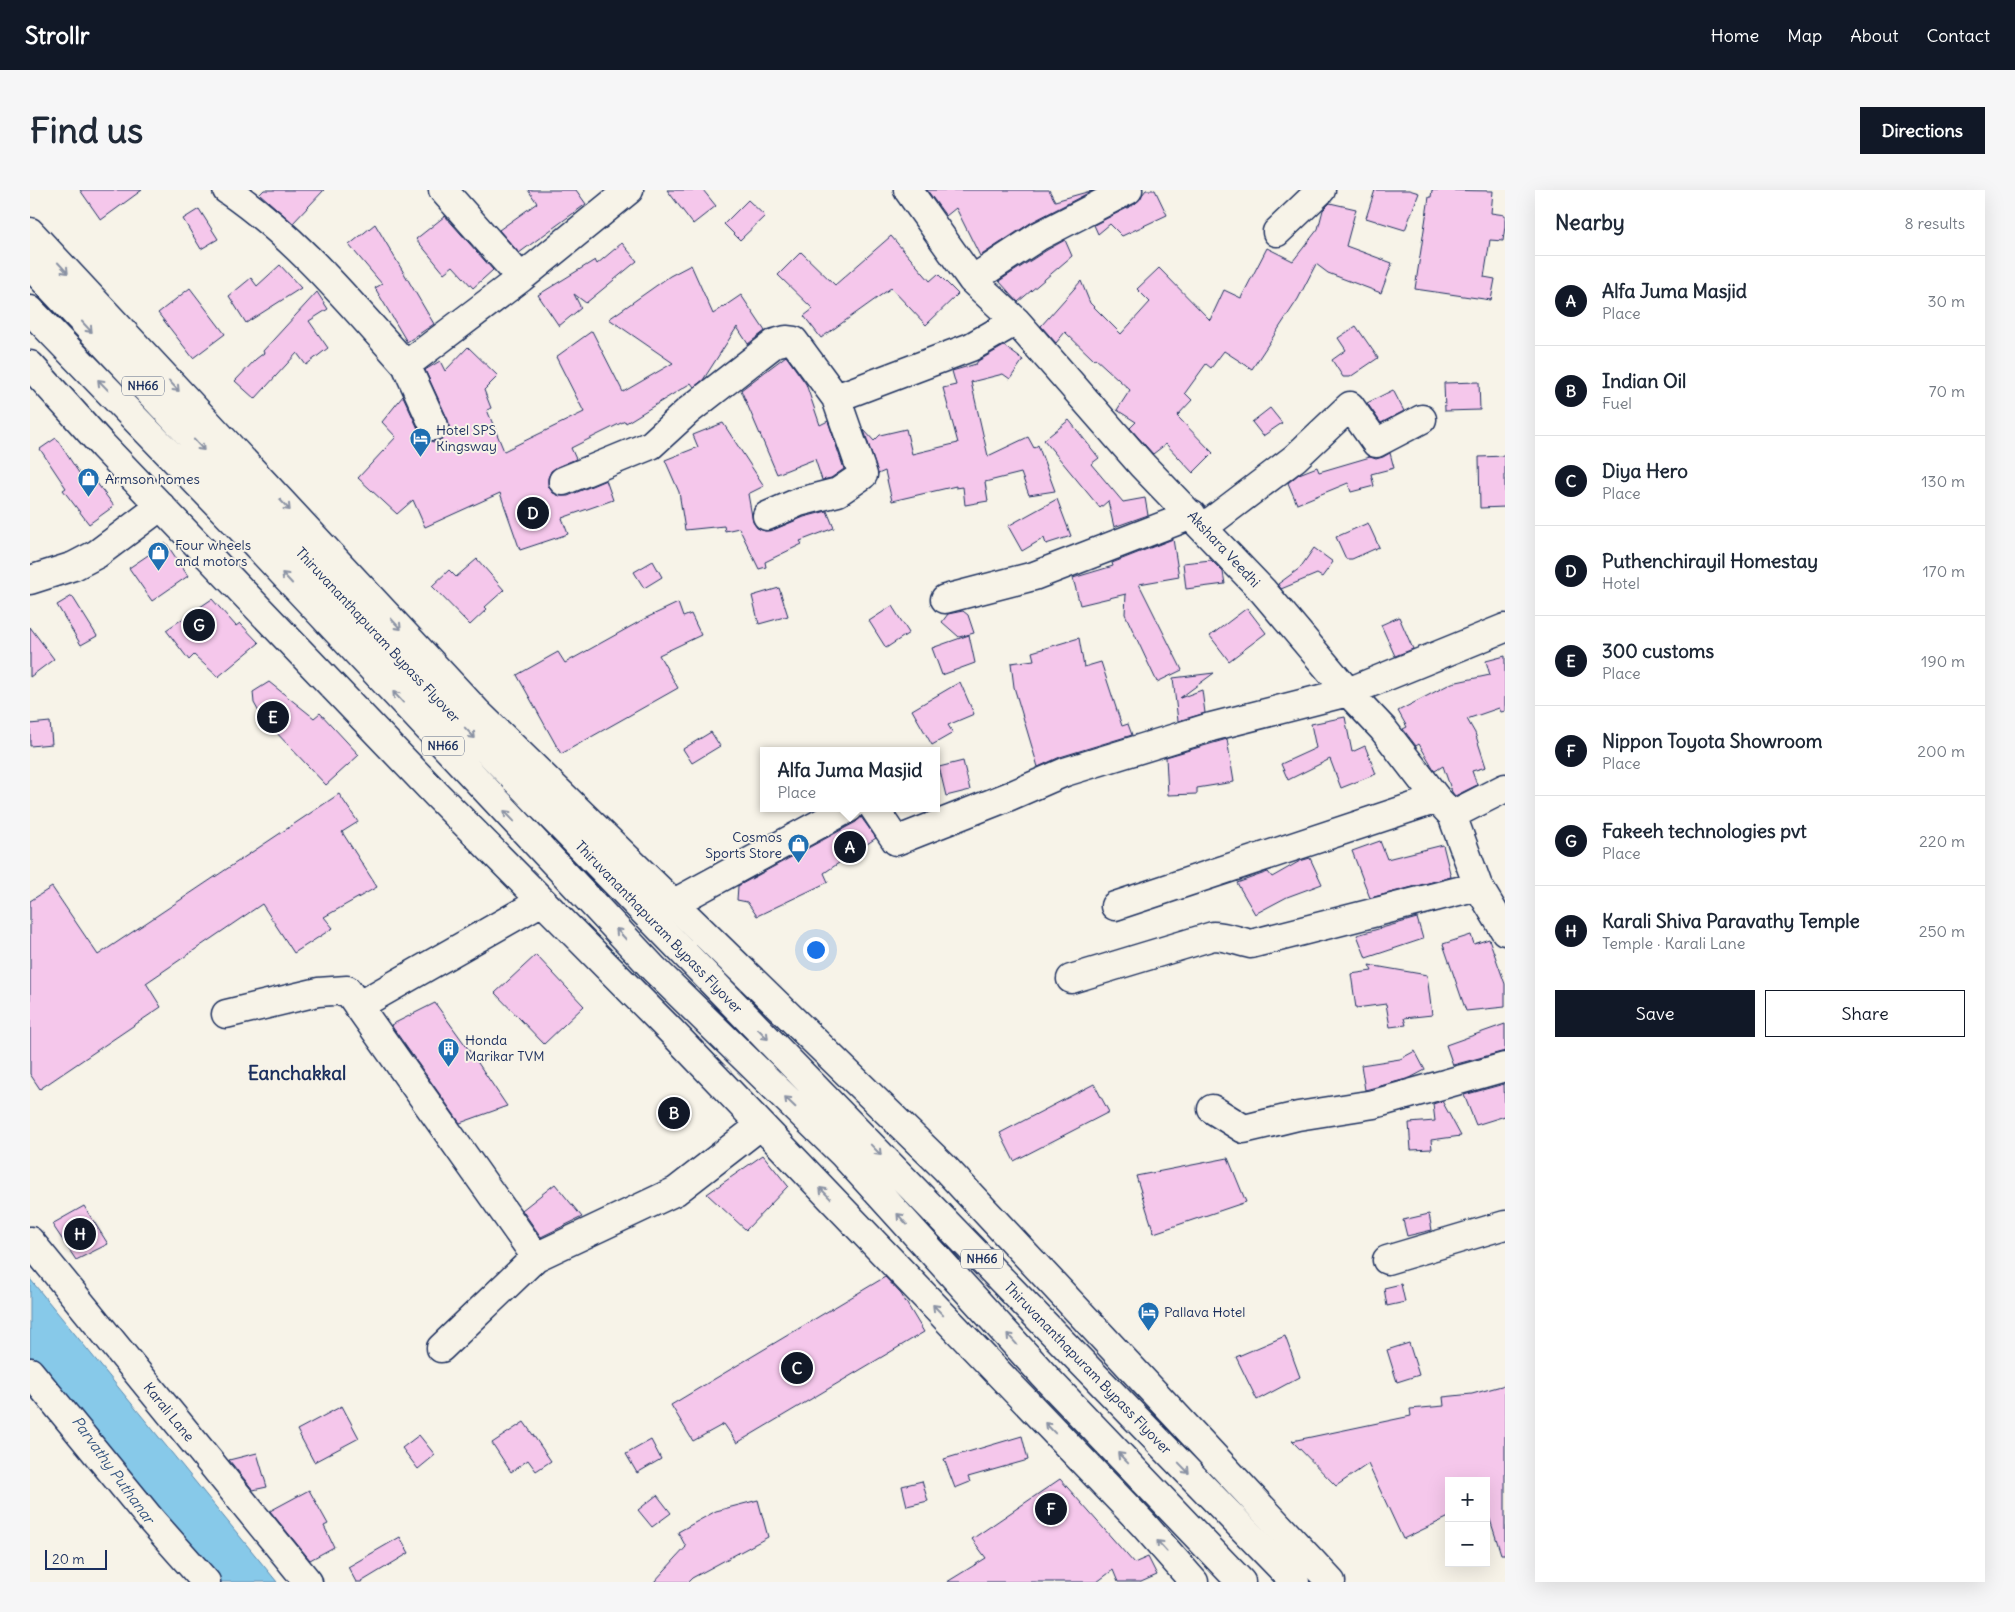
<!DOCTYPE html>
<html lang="en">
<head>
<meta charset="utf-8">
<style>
	body { margin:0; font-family:Delius,sans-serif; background:#f6f6f7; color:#1f2937 }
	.controls { position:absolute; right:15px; bottom:15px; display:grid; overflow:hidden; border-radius:0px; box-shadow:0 5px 20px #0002 }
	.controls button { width:45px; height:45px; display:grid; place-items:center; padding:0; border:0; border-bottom:1px solid #e0e1e3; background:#fff; color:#1f2937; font:25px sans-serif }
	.scale { position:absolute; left:15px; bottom:12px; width:62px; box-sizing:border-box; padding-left:5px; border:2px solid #1b2f5e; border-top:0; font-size:14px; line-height:18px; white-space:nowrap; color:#1b2f5e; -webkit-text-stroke:4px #f7f3e8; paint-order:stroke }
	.you { position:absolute; left:785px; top:759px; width:18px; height:18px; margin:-12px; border:4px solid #fff; border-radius:50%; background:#1a73e8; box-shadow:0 0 0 8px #1a73e833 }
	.badge { display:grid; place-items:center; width:32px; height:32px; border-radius:50%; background:#111827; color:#fff; font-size:16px; font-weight:700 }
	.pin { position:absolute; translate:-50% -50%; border:2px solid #fff; box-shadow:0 1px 5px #0006 }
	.popup { position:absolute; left:730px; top:557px; width:180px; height:65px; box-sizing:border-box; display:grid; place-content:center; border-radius:0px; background:#fff; filter:drop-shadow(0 1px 4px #0005); font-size:16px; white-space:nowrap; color:#747a83 }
	.popup b { font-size:19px; color:#1f2937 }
	.popup::after { content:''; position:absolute; left:50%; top:100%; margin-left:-10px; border:10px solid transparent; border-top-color:#fff }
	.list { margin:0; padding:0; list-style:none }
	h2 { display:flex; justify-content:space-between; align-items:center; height:65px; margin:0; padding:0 20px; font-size:21px }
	h2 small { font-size:16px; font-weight:400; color:#747a83 }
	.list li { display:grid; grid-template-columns:32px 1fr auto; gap:15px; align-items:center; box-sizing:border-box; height:90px; padding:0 20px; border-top:1px solid #e0e1e3 }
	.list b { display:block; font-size:19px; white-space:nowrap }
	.list p { margin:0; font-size:16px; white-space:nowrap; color:#747a83 }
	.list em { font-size:16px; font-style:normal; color:#747a83 }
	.actions { display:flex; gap:10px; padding:15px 20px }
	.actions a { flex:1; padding:11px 0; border:1px solid #111827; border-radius:0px; text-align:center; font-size:18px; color:#111827 }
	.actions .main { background:#111827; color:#fff }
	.map { position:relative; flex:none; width:1475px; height:1392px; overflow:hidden; border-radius:0px }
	header { display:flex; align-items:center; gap:30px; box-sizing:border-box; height:70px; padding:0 25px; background:#111827; color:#fff }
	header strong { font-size:24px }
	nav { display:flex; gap:28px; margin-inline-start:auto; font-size:18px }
	.intro { display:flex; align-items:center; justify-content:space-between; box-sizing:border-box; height:120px; padding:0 30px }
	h1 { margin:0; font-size:35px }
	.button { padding:12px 22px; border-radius:0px; background:#111827; color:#fff; font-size:18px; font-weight:700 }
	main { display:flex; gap:30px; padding:0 30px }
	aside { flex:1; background:#fff; border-radius:0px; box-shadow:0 5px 20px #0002 }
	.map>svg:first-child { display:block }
	.water { fill:#87c9e9; stroke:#5c8bb1 }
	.building { fill:#f5c7eb; stroke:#1b2f5e }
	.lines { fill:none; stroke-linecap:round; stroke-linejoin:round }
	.minor-casing { stroke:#1b2f5e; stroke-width:31 }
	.highway-casing { stroke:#1b2f5e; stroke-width:31 }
	.minor { stroke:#f7f3e8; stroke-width:28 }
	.highway { stroke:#f7f3e8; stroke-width:28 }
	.oneway { stroke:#8991a3 }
	.labels { text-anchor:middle; stroke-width:4; stroke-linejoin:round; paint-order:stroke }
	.shield { fill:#f7f3e8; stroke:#5d6a87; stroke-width:1 }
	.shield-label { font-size:12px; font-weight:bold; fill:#1b2f5e }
	.poi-label { font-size:14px; fill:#1b2f5e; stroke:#f7f3e8; text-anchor:start }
	.street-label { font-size:14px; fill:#1b2f5e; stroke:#f7f3e8 }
	.water-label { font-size:15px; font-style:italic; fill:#365681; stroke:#f7f3e8 }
	.district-label { font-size:19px; font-weight:bold; fill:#1b2f5e; stroke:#f7f3e8 }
</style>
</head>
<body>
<header>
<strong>Strollr</strong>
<nav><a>Home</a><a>Map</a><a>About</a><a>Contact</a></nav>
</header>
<div class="intro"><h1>Find us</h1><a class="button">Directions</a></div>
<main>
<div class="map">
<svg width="1475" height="1392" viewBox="0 0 1475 1392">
	<rect width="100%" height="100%" fill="#f7f3e8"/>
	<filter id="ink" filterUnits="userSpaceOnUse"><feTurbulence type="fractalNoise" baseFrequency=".02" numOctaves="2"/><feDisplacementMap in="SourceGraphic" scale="10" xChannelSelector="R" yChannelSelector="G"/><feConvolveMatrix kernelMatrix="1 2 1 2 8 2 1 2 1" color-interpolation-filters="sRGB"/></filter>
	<g filter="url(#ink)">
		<!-- water -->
		<path class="water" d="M0,1089L247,1392H170L0,1170Z"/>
		<!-- building -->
		<path class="building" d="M50,0H112L71,30Z
			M234,0H294L263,33L230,4Z
			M498,0H546L556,14L489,63L469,40L507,13Z
			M637,0H673L686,16L663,34Z
			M897,0H1019L1025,11L1064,0L1002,32L950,66L926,18L916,26Z
			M1116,0H1125L1137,25L1092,46L1080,34L1068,44L1064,35L1105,14Z
			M1345,0H1379L1389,3L1375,40L1336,28Z
			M1402,0L1463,1L1461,23L1475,25V36L1473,51L1460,50L1454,87L1465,89L1461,110L1385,99L1399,7H1401Z
			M718,10L735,26L710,50L694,34Z
			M1300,13L1326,19L1316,56L1362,73L1351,103L1298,83L1286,74L1268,109L1222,179L1194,161L1181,178L1176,174L1155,203L1162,210L1147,226L1183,263L1163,283L1136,254L1123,264L1100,238L1106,232L1087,220L1100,200L1065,168L1064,170L1035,142L1026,153L1011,136L1051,91L1060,113L1091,144L1120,112L1107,99L1129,78L1180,130L1194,100L1211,108L1237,58L1263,71L1288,39L1293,20Z
			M169,19L188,49L171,59L153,29Z
			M415,26L463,80L443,98L423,76L414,83L386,49Z
			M345,34L404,134L377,152L345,98L352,94L319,55Z
			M861,46L900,91L908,84L928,104L896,135L861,98L791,148L774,126L783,119L748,85L771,62L805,95Z
			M1035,50L1042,66L988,112L969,91L1017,60Z
			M592,53L607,71L556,113L544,104L551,118L529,136L508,105L565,70L567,74Z
			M250,75L271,98L216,133L199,106L221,88L227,96Z
			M661,75L683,124L711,105L735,141L718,154L707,137L673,190L664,197L661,193L596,233L595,231L541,258L546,269L527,277L521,281L518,288V296L523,303L530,306H538L576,290L583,310L532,328L538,344L490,360L470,303L395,337L383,310L367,324L328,288L366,247L352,232L373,206L390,243L395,248L403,252L410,250L416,245L419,238L418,230L395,180L410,171L415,181L438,157L468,186L454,200L461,218L457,220L474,261L554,222L526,167L562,141L593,202L643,173L579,129L640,86Z
			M160,98L195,144L163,168L128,123Z
			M287,102L298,119L279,131L298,158L276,175L267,163L225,209L205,191L226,169L234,163L233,161Z
			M1326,136L1348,168L1320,187H1313L1302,170L1316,160L1308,148Z
			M974,156L993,170L980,189L973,184L941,192L958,266L998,247L1004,258L1008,255L1025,301L999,305L991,283L955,292L958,311L935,315L933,297L926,298V296L862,311L855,281L848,284L834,240L844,251L850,245L876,239L882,264L928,253L913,198L926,195L922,181L946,174L948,171Z
			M756,166L776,194L790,235L798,231L814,279L801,288L792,290L785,269L747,284L711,200Z
			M1449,192L1450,220L1415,221L1414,193Z
			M1363,200L1374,221L1351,233L1337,213Z
			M1240,218L1252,233L1233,246L1222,232Z
			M1039,230L1069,268L1061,274L1093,312L1115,308L1118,325L1084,337L1078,311L1070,318L1014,250Z
			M693,233L734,296L718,304L723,332L727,338L735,341L743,340L774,327L797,321L804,338L770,351L772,354L735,372L736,377L729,379L709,338L695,341L694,336L655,340L649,302L635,270L668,257L663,245Z
			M26,248L51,286L58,281L84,316L59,334L33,300L36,298L10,259Z
			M1360,263L1364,278L1341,284L1344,296L1321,302L1318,293L1267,314L1258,293L1269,284L1287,277L1289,282L1340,267L1346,269L1353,267Z
			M1475,266V317L1450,318L1449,267Z
			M1027,309L1041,346L1016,354L1014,348L992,361L978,336Z
			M1338,333L1349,357L1322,369H1316L1306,347Z
			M1143,349L1149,387L1109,394L1152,480L1127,492L1095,424L1096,404L1050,415L1043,388L1083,376L1082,373Z
			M136,353L158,386L122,411L99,378Z
			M1284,358L1303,372L1292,387L1287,384L1251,399L1248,394L1270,378Z
			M447,369L474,400L455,417L457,419L440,435L402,396L419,380L426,387Z
			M1181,370L1193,382L1195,394L1156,399L1153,373Z
			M623,371L632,387L614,398L604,382Z
			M749,398L758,426L729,434L722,406Z
			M42,406L67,446L51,455L27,415Z
			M182,409L206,436L210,433L229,453L188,487L164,465L159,470L136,440Z
			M648,413L653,427L661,424L671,445L629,465L648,498L531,564L487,485L528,462L535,473L616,428Z
			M862,416L879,443L856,458L839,431Z
			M1217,418L1236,443L1199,471L1180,446Z
			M933,421L938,425L944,443L929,447L912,432L918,424Z
			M1369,427L1383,459L1365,466L1351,435Z
			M0,437L24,469L0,487Z
			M939,445L945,473L912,485L902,458Z
			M1049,448L1054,477L1071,472L1092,536L1098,534L1102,545L1030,567L1008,577L984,497L981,473L1004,470L1002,462Z
			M1475,466V521L1471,522L1469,518L1437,529L1445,543L1456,577L1442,581L1447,595L1425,606L1422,602L1413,576L1405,581L1389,554L1386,556L1373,539L1377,537L1368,521L1422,493L1460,485L1456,471Z
			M1184,483L1150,508L1172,500L1175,523L1148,531L1143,488Z
			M239,492L284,528L290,523L329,565L296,595L242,538L239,540L224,513L223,502Z
			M930,492L944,524L918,535L923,543L902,555L882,520Z
			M1315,527L1322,562L1335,556L1346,584L1311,598L1300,569L1258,590L1251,574L1286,558L1281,534Z
			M20,532L22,554L0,556V534Z
			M681,542L690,556L662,573L653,559Z
			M1197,549L1204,592L1167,598V604L1138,605L1136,567Z
			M933,571L940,600L916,606L909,577Z
			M309,604L328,632L312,642L347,697L294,727L303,738L264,763L232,714L116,793L131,817L10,899L0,884V711L22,697L68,765Z
			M831,627L846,648L794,683L798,692L727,726L717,712L707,710L708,696L826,632Z
			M1350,651L1357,669L1413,655L1421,687L1340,708L1322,661Z
			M1280,668L1292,694L1257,707L1225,724L1207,693L1238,682L1242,687L1270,671Z
			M1387,728L1393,749L1336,768L1327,745Z
			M1441,745L1444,754L1459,749L1475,794V817L1436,821L1413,754Z
			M506,765L554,816L514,854L465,803Z
			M1339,775L1397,785L1402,825L1374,828L1376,835L1360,837L1356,814L1326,818L1321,784L1342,781Z
			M405,813L444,867L477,916L430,933L361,835Z
			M1475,834V861L1423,875L1416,855Z
			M1385,861L1395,880L1380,888L1335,900L1331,875L1370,869Z
			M1064,894L1079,922L984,971L970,943Z
			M1474,894L1475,926L1446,935L1434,905Z
			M1412,911L1431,946L1401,950L1402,959L1381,960L1379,933L1405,931L1403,914Z
			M733,965L758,996L716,1040L677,1004Z
			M1198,968L1216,1012L1124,1043L1106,986Z
			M525,994L552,1027L511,1047L492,1020Z
			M54,1016L78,1054L46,1070L22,1034Z
			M1399,1024L1402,1040L1377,1046L1373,1030Z
			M855,1087L871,1104L894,1142L707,1253L694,1234L663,1251L641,1215Z
			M1371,1094L1375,1112L1357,1116L1354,1098Z
			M1255,1146L1270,1187L1227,1210L1206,1167Z
			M1379,1153L1389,1185L1367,1192L1357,1160Z
			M1475,1195V1364H1471L1456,1317V1291H1419V1327L1373,1349L1338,1274L1306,1296L1262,1251L1381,1226L1380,1219L1414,1216L1413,1207L1442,1204Z
			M312,1216L329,1248L284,1272L267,1240Z
			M494,1232L521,1271L506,1281L498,1270L481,1282L462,1253Z
			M389,1245L405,1265L388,1279L372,1258Z
			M992,1246L998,1270L938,1287L940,1292L925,1298L914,1269Z
			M621,1250L631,1269L607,1283L596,1264Z
			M227,1263L237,1297L223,1300L199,1270Z
			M1030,1289L1104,1373L1118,1367L1127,1385L1111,1392H1088L1083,1380L1067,1392H917L956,1368L942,1349Z
			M892,1291L898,1311L877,1316L872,1296Z
			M279,1300L298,1334L294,1336L304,1357L280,1370L240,1321Z
			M627,1305L641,1323L622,1337L608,1320Z
			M728,1310L738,1347L662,1388L658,1392H624L656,1357L648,1342L686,1321Z
			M370,1347L379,1363L331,1392H326L318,1377Z"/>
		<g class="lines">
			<defs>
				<path id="minor" d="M197,0C266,47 320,113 376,175L491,88L599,0
					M413,0L491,88
					M878,0L942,90L986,131L1112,275L1233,401L1318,502L1353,539L1407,609L1422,625L1448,696L1475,741
					M0,42L447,522L915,978L1301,1392
					M1247,42L1291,0
					M942,90L1009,46L1098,0
					M0,175L73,256L407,605L641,841L1114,1335L1164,1392
					M376,175L404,236
					M533,291L621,255L658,221L745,153L756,150L764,151L806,208L941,157L986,131
					M737,326L769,312L808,302L833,285L806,208
					M1174,337L1265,268L1320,216L1346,253L1392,229
					M0,390L44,376L67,364L131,316
					M915,409L1004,386L1162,325
					M844,618L866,651L980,606L1035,582L1181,537L1318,502L1475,438
					M1422,625L1475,598
					M644,713L819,618
					M1085,716L1407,609
					M1041,789L1183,746C1196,746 1207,751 1221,754L1448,696
					M328,816L512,711
					M196,824L288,802L317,800L506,1067
					M1182,919L1214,939L1268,926L1344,914L1475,877
					M0,1051L278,1392
					M1357,1070L1475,1035
					M411,1158L506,1067L646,1001L731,935
					M0,1182L122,1331L176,1392"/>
				<path id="highway" d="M0,75L425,527L1265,1392
					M0,120L204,331L624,779L814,965L1020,1192L1211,1392"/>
			</defs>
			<!-- minor casing -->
			<use href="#minor" class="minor-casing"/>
			<!-- highway casing -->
			<use href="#highway" class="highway-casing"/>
			<!-- minor -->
			<use href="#minor" class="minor"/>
			<!-- highway -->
			<use href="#highway" class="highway"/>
		</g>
		<!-- one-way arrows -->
		<defs><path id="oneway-shaft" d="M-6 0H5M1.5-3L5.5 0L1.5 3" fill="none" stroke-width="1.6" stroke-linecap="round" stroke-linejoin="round" transform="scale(1.25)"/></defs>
		<g class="oneway">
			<use href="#oneway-shaft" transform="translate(33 78) rotate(47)"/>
			<use href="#oneway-shaft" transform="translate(57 137) rotate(47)"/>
			<use href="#oneway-shaft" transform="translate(73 195) rotate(-134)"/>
			<use href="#oneway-shaft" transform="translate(144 196) rotate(47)"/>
			<use href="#oneway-shaft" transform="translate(169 255) rotate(47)"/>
			<use href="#oneway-shaft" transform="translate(255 315) rotate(47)"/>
			<use href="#oneway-shaft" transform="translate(257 388) rotate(-133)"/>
			<use href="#oneway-shaft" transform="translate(366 434) rotate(47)"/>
			<use href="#oneway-shaft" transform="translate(368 507) rotate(-133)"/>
			<use href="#oneway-shaft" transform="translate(440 543) rotate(46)"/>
			<use href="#oneway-shaft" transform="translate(479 626) rotate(-133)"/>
			<use href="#oneway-shaft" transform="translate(591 744) rotate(-133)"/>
			<use href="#oneway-shaft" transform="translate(733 844) rotate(46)"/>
			<use href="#oneway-shaft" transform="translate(760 912) rotate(-136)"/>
			<use href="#oneway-shaft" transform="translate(846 960) rotate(46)"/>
			<use href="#oneway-shaft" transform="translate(795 1003) rotate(-134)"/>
			<use href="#oneway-shaft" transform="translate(872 1029) rotate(-132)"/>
			<use href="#oneway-shaft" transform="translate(908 1120) rotate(-134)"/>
			<use href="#oneway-shaft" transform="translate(982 1149) rotate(-132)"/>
			<use href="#oneway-shaft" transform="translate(1020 1238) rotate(-134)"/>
			<use href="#oneway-shaft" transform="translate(1093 1268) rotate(-134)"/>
			<use href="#oneway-shaft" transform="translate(1154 1278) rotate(46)"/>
			<use href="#oneway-shaft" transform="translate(1132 1356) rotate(-132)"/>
		</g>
	</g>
	<!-- icons -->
	<defs>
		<symbol id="hotel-pin" viewBox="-11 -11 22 30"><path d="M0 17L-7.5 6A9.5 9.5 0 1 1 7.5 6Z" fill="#1f6fb2" stroke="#f7f3e8"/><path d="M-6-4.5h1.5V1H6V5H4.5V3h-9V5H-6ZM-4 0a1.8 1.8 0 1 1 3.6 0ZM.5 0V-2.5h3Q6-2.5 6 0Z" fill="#fff"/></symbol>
		<symbol id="shop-pin" viewBox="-11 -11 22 30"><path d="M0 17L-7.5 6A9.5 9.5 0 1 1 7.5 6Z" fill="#1f6fb2" stroke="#f7f3e8"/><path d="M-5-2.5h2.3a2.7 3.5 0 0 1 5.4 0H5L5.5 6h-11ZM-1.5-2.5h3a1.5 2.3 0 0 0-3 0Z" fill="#fff"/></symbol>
		<symbol id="building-pin" viewBox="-11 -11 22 30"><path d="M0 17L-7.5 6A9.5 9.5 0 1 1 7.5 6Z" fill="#1f6fb2" stroke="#f7f3e8"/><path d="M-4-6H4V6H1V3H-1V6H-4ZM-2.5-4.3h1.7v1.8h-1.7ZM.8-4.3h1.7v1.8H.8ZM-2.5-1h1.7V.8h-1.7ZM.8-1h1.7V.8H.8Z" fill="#fff"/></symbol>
	</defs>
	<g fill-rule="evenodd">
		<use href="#hotel-pin" x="378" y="236" width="25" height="34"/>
		<use href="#shop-pin" x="46" y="276" width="25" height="34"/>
		<use href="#shop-pin" x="116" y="350" width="25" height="34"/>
		<use href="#shop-pin" x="756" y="642" width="25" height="34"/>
		<use href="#building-pin" x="406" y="846" width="25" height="34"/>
		<use href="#hotel-pin" x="1106" y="1110" width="25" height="34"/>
	</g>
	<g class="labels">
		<!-- shield labels -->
		<g class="shield">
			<rect x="92" y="186.5" width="42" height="19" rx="4"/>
			<rect x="392" y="546.5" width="42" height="19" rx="4"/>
			<rect x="931" y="1059.5" width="42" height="19" rx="4"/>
		</g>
		<g class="shield-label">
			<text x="113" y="200">NH66</text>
			<text x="413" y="560">NH66</text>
			<text x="952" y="1073">NH66</text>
		</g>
		<!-- poi labels -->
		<g class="poi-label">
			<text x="406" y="245">Hotel SPS<tspan x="406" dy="16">Kingsway</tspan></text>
			<text x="75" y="294">Armson homes</text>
			<text x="145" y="360">Four wheels<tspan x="145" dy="16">and motors</tspan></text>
			<text x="752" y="652" text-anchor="end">Cosmos<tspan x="752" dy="16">Sports Store</tspan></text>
			<text x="435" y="855">Honda<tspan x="435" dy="16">Marikar TVM</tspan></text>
			<text x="1134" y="1127">Pallava Hotel</text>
		</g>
		<!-- street labels -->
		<g class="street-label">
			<text transform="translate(1194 359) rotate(47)" y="5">Akshara Veedhi</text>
			<text transform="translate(348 445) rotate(47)" y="5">Thiruvananthapuram Bypass Flyover</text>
			<text transform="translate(629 737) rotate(46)" y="5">Thiruvananthapuram Bypass Flyover</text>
			<text transform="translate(1058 1178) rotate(46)" y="5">Thiruvananthapuram Bypass Flyover</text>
			<text transform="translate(139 1222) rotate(51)" y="5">Karali Lane</text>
		</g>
		<!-- water labels -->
		<g class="water-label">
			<text transform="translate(83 1280) rotate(54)" y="5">Parvathy Puthanar</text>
		</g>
		<!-- district labels -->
		<g class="district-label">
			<text x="267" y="890">Eanchakkal</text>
		</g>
	</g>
</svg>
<div class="controls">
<button>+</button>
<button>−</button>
</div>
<div class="scale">20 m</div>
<div class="you"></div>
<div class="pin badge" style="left:820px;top:657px">A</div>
<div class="popup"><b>Alfa Juma Masjid</b>Place</div>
<div class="pin badge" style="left:644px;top:923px">B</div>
<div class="pin badge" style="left:767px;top:1178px">C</div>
<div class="pin badge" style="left:503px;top:323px">D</div>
<div class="pin badge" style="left:243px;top:527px">E</div>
<div class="pin badge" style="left:1021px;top:1319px">F</div>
<div class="pin badge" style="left:169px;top:435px">G</div>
<div class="pin badge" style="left:50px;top:1044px">H</div>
</div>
<aside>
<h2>Nearby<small>8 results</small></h2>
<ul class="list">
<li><span class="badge">A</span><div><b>Alfa Juma Masjid</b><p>Place</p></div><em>30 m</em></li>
<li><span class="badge">B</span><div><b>Indian Oil</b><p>Fuel</p></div><em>70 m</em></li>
<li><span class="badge">C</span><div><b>Diya Hero</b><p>Place</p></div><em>130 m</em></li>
<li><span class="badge">D</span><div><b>Puthenchirayil Homestay</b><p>Hotel</p></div><em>170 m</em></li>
<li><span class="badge">E</span><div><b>300 customs</b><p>Place</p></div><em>190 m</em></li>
<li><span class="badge">F</span><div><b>Nippon Toyota Showroom</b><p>Place</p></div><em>200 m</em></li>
<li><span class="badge">G</span><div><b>Fakeeh technologies pvt</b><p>Place</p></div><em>220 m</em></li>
<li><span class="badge">H</span><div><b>Karali Shiva Paravathy Temple</b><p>Temple · Karali Lane</p></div><em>250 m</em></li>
</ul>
<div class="actions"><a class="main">Save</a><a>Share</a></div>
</aside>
</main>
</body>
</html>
